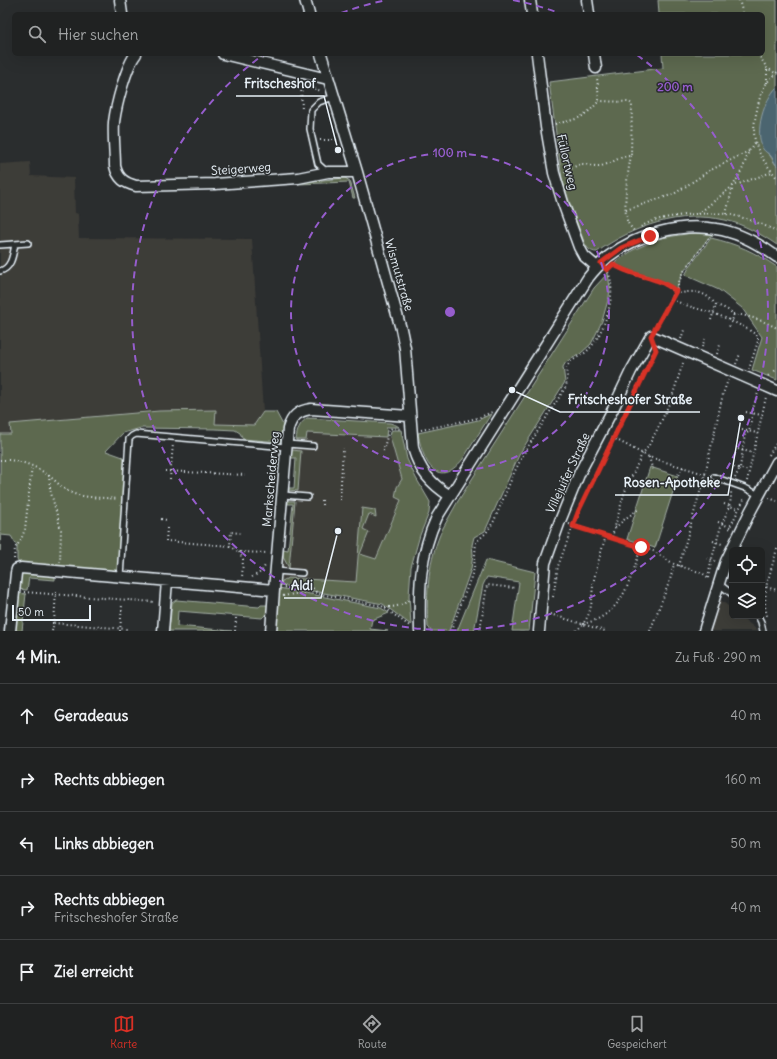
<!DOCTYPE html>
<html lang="de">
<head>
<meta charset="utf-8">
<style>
	body { margin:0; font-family:Delius,sans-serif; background:#2d2f2f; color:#f1f3f6 }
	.controls { position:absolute; right:12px; bottom:12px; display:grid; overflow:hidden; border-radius:6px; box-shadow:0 4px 16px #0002 }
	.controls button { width:36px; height:36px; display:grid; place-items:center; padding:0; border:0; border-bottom:1px solid #3d3f40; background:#202222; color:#f1f3f6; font:20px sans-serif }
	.scale { position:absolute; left:12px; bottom:10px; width:79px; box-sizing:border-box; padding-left:4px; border:2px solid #e8f1f8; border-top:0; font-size:11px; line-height:14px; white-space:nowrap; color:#e8f1f8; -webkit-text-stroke:3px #2a2d2e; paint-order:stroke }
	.stop { position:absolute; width:12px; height:12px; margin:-9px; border:3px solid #d93025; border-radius:50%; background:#fff }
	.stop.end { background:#d93025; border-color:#fff; box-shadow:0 1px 4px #0008 }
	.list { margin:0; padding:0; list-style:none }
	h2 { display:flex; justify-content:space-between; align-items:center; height:52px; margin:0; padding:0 16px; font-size:17px }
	h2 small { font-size:13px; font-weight:400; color:#a2a4a5 }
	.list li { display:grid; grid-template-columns:26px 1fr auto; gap:12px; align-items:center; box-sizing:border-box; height:64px; padding:0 16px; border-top:1px solid #3d3f40 }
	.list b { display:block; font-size:15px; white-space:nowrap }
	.list p { margin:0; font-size:13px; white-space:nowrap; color:#a2a4a5 }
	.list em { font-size:13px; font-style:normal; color:#a2a4a5 }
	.icon { flex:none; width:22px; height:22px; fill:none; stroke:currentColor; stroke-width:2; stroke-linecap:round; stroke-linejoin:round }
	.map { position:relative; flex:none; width:777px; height:631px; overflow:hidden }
	.search { position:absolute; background:#202222; box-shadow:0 4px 16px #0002; left:12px; right:12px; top:12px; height:44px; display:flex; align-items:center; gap:10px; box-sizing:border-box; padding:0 14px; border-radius:6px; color:#a2a4a5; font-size:15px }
	.sheet { height:372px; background:#202222 }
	nav { display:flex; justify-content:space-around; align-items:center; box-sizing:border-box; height:56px; border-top:1px solid #3d3f40; background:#202222; font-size:11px; color:#a2a4a5 }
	nav a { display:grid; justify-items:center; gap:2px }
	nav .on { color:#d93025 }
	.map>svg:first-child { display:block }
	.built { fill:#3d3c38 }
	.green { fill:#5d6950; stroke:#a2ada4 }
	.water { fill:#4c6570; stroke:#8a9da6 }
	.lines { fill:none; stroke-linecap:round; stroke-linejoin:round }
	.service-casing { stroke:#e8f1f8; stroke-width:8 }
	.minor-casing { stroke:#e8f1f8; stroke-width:13 }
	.path { stroke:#e8f1f8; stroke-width:2; stroke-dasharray:1 3; stroke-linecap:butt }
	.service { stroke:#2a2d2e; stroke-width:5 }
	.minor { stroke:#2a2d2e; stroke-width:10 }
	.route { stroke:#d93025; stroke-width:5 }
	.ring { fill:none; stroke:#965dcd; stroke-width:2; stroke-dasharray:7 5 }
	.labels { text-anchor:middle; stroke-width:3; stroke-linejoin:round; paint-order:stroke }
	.street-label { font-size:12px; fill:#e8f1f8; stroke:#2a2d2e }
	.centre { fill:#965dcd; stroke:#2a2d2e; stroke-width:2 }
	.ring-label { font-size:12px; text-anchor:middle; font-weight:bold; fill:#965dcd; stroke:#2a2d2e; stroke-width:3; stroke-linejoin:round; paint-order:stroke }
	.leader { fill:none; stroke:#e8f1f8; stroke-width:1.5 }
	.callout-dot { fill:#e8f1f8; stroke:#2a2d2e; stroke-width:1.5 }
	.callout-label { font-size:13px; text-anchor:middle; font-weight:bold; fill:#e8f1f8; stroke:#2a2d2e; stroke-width:3; stroke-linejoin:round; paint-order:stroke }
</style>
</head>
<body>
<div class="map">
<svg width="777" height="631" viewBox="0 0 777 631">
	<rect width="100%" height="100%" fill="#2a2d2e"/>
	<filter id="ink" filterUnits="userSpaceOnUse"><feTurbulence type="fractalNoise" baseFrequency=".025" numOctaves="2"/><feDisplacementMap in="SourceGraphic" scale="8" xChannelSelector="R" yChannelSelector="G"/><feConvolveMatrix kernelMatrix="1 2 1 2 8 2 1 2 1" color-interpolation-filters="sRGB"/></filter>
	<g filter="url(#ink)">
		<!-- built -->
		<path class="built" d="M30,162L31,176L74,178L75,213L78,214L79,238L252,239L263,412L254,425L215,424L216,410L10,424L11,434H0V164Z
			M307,433L390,437L405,490L376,560L362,587L283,581L281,583L283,549L288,550L293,504H288V488H294L296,458H291L292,450L296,440H306Z
			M718,598L732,609V616H740L755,628L756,631H707Z"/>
		<!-- green -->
		<path class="green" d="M658,0H777V87L773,92L766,152C772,156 772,161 777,166V245C761,234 743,224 725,220C680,210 633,226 597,252C590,252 587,248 584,242L569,201L562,178L549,82L663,68L662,54H763V14H659Z
			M345,178L350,181L355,198H353L349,182L298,184L301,182Z
			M692,233L715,234L709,237L682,274L676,291C672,288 667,285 663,283C646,275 628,275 613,264L633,250L661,238Z
			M711,238C737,244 755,252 777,267V380L752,370L762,337L742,308L719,290L685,275L690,266Z
			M608,273L610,288L609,297L602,321L596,334L591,344L580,354L566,362L563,367L565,382L520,453L485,531L474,537L472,545L473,554L471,569L449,631H430V629L428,627C426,594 428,559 443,528C448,519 453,510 458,501L594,288Z
			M216,410L215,424L254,425L263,412H276L283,425L280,442L243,439L240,433L235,430L215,429L141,428L123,433L106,451L123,457L125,460L118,570L111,573L20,565L17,560V546L11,536L1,535L0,551V434H11L10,424L159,411Z
			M491,414L463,459C436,492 422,459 418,433L478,420Z
			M307,418L390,423L396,425L399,427H387L386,437L307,433L306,440H296C297,430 299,424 307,418Z
			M393,430H401L407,459L416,478L430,502L429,513L420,535L411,567L409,596L411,625L383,604L281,585L282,581L288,578L356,582L362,508L375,510L376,517L369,514L363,529L369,532L360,554L376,559L401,500L395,497L397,487L402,479L390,437L391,431Z
			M292,450L301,451L298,491L288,490V488H294L296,458H291Z
			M650,467L678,476L655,548L627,539Z
			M288,501H295L289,568L283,557V549L288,550L293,504H288Z
			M486,560L535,572L529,631H512L519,582L487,577L483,585L474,631H457Z
			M20,573L55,575V580L29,578L27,590L17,589Z
			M279,588L381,608L389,613L372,620L370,629L388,631H276Z
			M16,593L26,594L22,631H13Z
			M176,600L259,607L261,605H269L268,612L262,618L178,611L177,626L232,631H169L172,603Z"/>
		<!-- water -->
		<path class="water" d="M777,87V166C774,162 773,158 770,155C768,153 765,152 763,149C754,131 764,100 777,87Z"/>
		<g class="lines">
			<defs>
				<path id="service" d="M327,172L318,164L310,129L311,110L319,102L334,97
					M0,245L28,243
					M0,271C12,268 13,254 15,244
					M287,444L313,446
					M714,477L745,488L759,495
					M283,495L308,497
					M276,571L302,573
					M120,577L129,439L132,436L136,434L286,447
					M719,584L732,594
					M758,616L761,622L763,631"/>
				<path id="minor" d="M120,0L122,14
					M305,0L309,14
					M530,0L532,14
					M587,0L589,14
					M136,54C126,66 116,106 114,122C113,137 115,152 115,166C118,179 125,183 136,186L215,184L298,178L328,172H357
					M223,54L328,79
					M321,54L357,172L401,329L405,348L413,448C420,471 430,483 450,496
					M537,54L546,127L554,173L563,203L579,247L584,256L597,267
					M594,54L596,68
					M274,590L288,429C292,416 298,411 311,409L409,416
					M10,631L16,573L17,569L21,568L274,590L271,631
					M163,631L167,581
					M420,631C419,589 419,556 437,517L588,278C594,270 601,263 609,256C638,234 680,223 716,229C739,232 759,244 777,257
					M539,631L545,563L560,521L580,472L612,411L631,371L651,336L777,391
					M704,631L726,561L750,512L777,462"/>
			</defs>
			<!-- service casing -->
			<use href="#service" class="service-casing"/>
			<!-- minor casing -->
			<use href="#minor" class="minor-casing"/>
			<!-- path -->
			<path class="path" d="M739,0L743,14
				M758,54L767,68L777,74
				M777,72C774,77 769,79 766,84C761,91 759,101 757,110C749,142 758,154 777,178
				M301,83L302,111
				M767,83V68
				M307,86L321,91
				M555,124C578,119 583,119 599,101L597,77
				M320,140H338
				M631,156C628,171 622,209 628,223C629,225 632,228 634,231
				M564,172C571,170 575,165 582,164C589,164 596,168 604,165C615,162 619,156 631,156L632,104L629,102L599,101
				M626,210L674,194L709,171L749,151
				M698,214L733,186L772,172
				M726,214L733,186L743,168L749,151L755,142
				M641,227C656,215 708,212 726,214C744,217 761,224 777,231
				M614,264C628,274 645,276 661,282C667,285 673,291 680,293C683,293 686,292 689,292C701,291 709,296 716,305
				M672,299C685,306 699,309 713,313C728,319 744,326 758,336V341L749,369
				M733,314C748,315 764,321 777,328
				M711,320L716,305C722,307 731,310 734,316L729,327
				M655,328L676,291L682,274L709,238
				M681,339L684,330
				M702,347L705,339
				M653,354L613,438L649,457L708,475
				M717,354L720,345
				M736,364L740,354
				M768,376L777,369
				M746,412L762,415
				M421,430L478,418L492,412
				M742,430L758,433
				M738,449L753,453
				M383,451L389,430L392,428L401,429
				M769,455L777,442
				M649,457L653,471
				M0,460C17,459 35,465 49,476C55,480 60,486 66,490C80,499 102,497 118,499
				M734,467L749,471
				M165,471L245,475
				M49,475L50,489L61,530L60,562
				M676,478L683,467
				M735,478L740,468L745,434L749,432L754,405L758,393
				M170,479L173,444
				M747,481L766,397
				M769,498L777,501
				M340,500L343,448
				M724,504L738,509
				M322,505V498
				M161,519L167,520
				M718,522L730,527
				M569,524L653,551L674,564L702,573L709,578
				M167,528L166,541L230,546L231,532L240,533
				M615,528L626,518L639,509
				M729,529L745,497
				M612,537L624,494L642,454L648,447L661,422L672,397L683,363
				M713,541L722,544
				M230,546L239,552L268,553
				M777,549L766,587L777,590
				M239,552L243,559L242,578
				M707,558L715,561
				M14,559L15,548L21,540L25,529L32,466
				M679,566L705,474L723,394L728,380
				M252,577L261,572L265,566
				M708,578C711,560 716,544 721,526C726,514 732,504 731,491
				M305,579L317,593
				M284,587L382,606L411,627
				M766,587L765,606L767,616
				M24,592L155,602
				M283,596L306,592
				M553,597L558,566L579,510L613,438
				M385,607C395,607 404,606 410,598
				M550,614L605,631
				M52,623H54L56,591
				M583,624C590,622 597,620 603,616C626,602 633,572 641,547
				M52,631L54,623L127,629
				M120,631L122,605
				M235,631L236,618
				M451,631L474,569L476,542L486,533L494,521L514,473L524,453L565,388C570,378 564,371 568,365C573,358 583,356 588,350C604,335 619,290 607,270
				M480,631L487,585L515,588
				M576,631C597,612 589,599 595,575C598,562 602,549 606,536
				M650,631L670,580L674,564"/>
			<!-- service -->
			<use href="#service" class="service"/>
			<!-- minor -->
			<use href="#minor" class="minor"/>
		</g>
	</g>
	<g class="lines" filter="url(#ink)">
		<!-- route -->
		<path class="route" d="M641,547L573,526L579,510L656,350L651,336L676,291C672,288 667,285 663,283C646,275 628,275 613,264L607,270L601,263L621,248L650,236"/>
	</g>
	<!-- distance rings -->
	<g class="ring">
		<circle cx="450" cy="312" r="159"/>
		<path d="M341 13A318 318 0 0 1 387 0M513 0A318 318 0 0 1 559 13M637 55A318 318 0 1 1 263 55"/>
	</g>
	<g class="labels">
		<!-- street labels -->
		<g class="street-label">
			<text transform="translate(567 162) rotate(77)" y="4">Füllortweg</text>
			<text transform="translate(241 169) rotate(-4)" y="4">Steigerweg</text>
			<text transform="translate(399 275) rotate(74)" y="4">Wismutstraße</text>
			<text transform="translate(568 473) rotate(-65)" y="4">Villejuifer Straße</text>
			<text transform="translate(271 479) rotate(-85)" y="4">Markscheiderweg</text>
		</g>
	</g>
	<circle cx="450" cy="312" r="6" class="centre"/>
	<g class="ring-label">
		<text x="675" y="91">200 m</text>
		<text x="450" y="157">100 m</text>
	</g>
	<!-- callouts -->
	<path class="leader" d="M338 150L324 96H236M512 390L560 412H700M741 418L728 495H615M338 531L321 598H284"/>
	<g class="callout-dot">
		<circle cx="338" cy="150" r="4"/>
		<circle cx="512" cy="390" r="4"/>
		<circle cx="741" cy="418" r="4"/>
		<circle cx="338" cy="531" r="4"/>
	</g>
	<g class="callout-label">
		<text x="280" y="88">Fritscheshof</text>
		<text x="630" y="404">Fritscheshofer Straße</text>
		<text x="672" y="487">Rosen-Apotheke</text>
		<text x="302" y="590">Aldi</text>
	</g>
</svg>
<div class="controls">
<button><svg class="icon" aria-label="locate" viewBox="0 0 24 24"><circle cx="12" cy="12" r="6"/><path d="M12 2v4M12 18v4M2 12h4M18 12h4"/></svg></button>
<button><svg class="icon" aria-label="layers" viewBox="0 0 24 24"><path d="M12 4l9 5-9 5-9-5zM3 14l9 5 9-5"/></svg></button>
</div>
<div class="scale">50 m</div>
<div class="stop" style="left:641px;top:547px"></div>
<div class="stop end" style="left:650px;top:236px"></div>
<div class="search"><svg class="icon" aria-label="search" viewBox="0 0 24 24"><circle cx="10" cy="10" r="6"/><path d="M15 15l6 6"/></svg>Hier suchen</div>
</div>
<section class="sheet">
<h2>4 Min.<small>Zu Fuß · 290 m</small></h2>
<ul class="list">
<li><svg class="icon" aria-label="ahead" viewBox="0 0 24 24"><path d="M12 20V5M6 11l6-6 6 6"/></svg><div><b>Geradeaus</b></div><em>40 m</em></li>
<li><svg class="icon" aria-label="right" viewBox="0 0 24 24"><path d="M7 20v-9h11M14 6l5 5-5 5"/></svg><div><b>Rechts abbiegen</b></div><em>160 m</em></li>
<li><svg class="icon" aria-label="left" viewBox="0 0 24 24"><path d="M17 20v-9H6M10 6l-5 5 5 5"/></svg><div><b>Links abbiegen</b></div><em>50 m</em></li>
<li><svg class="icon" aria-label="right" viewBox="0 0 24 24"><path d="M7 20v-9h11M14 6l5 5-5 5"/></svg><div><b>Rechts abbiegen</b><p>Fritscheshofer Straße</p></div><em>40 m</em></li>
<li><svg class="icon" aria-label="arrive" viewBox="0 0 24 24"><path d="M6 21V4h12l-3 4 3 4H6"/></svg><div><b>Ziel erreicht</b></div></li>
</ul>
</section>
<nav>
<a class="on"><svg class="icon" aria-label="map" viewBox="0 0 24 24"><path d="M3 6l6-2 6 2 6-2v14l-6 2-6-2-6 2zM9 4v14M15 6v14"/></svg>Karte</a>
<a><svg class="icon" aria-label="directions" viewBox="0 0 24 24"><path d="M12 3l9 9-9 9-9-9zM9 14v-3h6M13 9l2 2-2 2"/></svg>Route</a>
<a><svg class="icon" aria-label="saved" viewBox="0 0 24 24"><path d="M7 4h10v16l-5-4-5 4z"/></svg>Gespeichert</a>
</nav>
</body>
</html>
